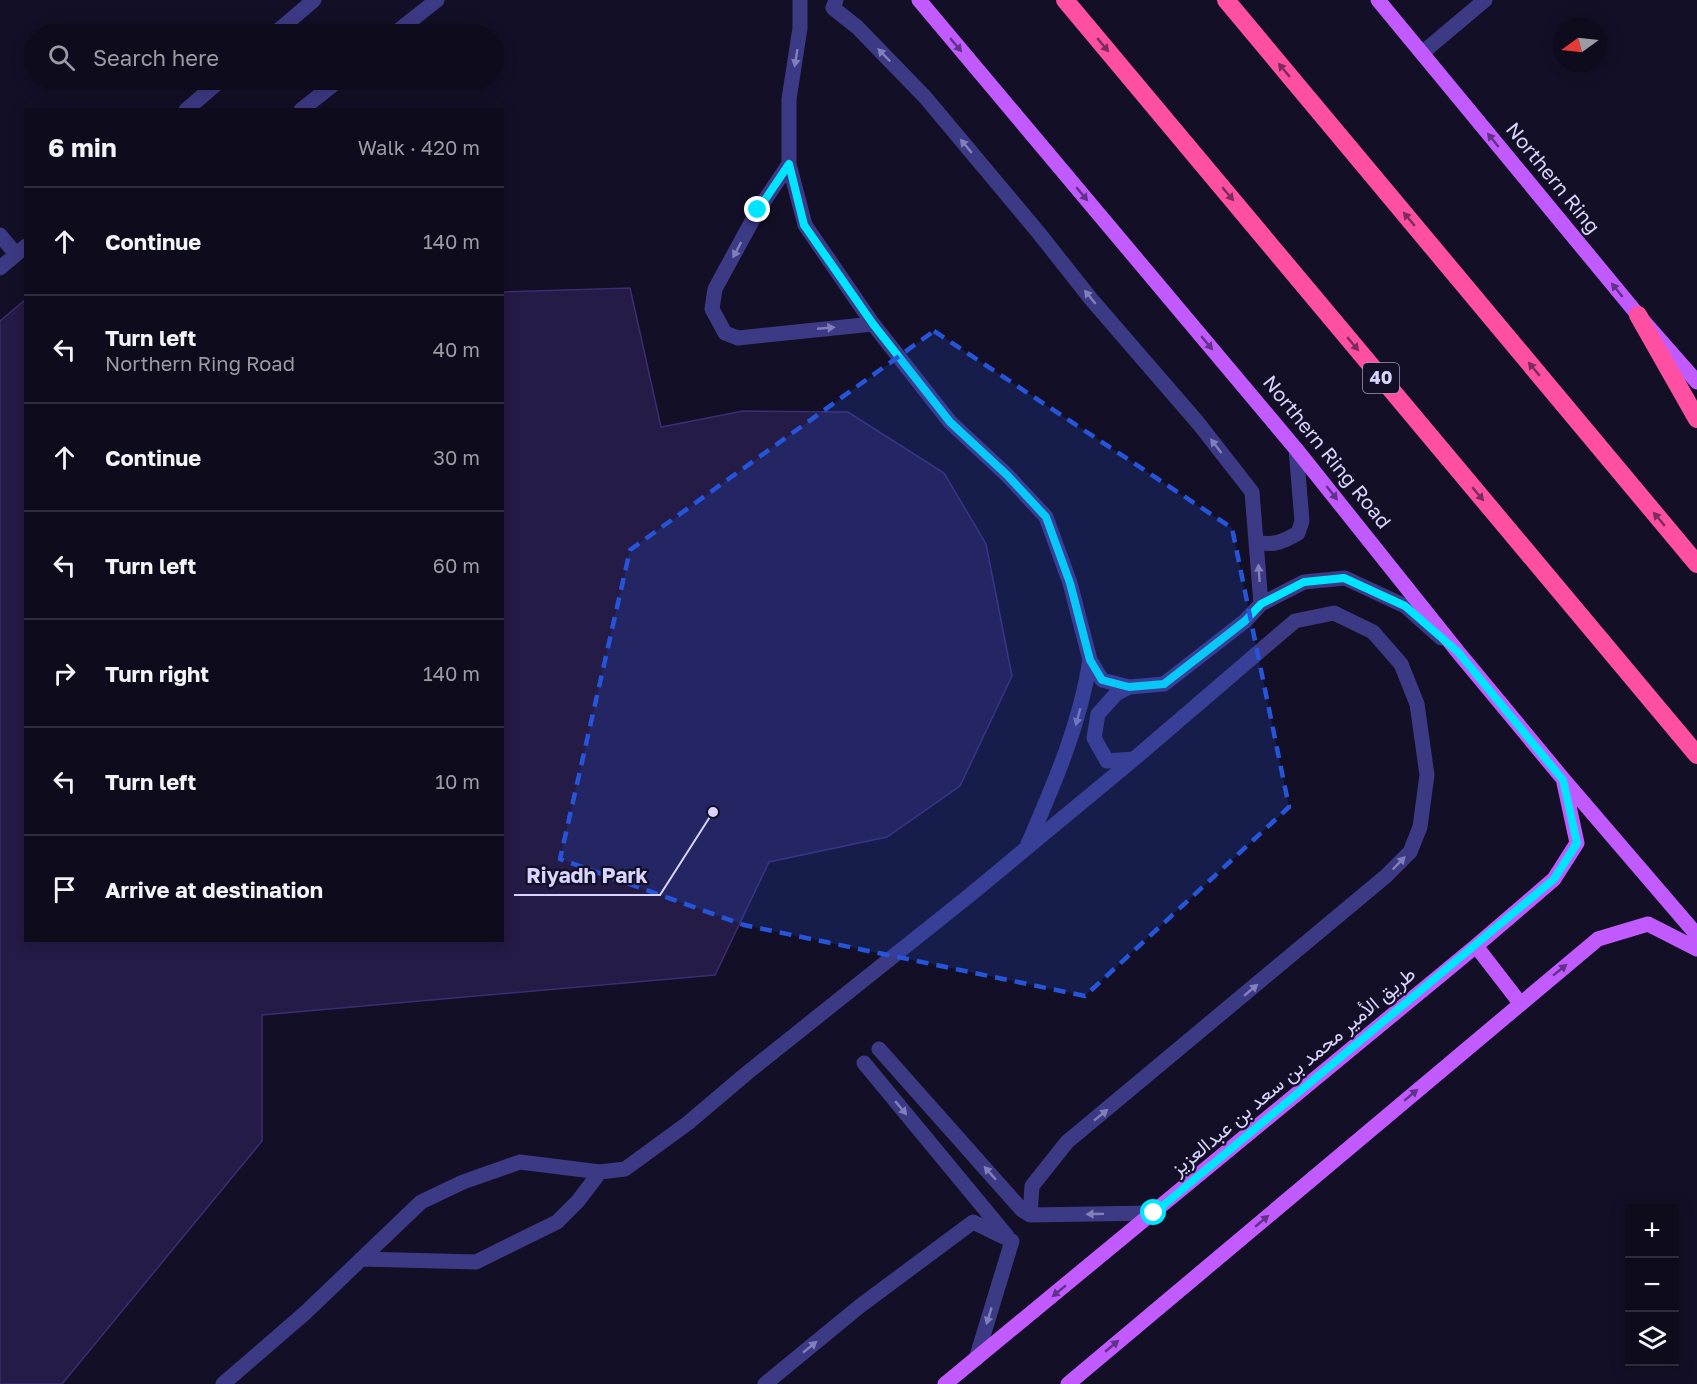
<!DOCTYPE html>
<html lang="en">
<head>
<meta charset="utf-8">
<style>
	body { margin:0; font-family:"Golos Text",Vazirmatn,sans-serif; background:#171425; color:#f1f3f6 }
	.controls { position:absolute; right:18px; bottom:18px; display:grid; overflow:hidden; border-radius:0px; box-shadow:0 3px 15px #0003 }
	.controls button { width:54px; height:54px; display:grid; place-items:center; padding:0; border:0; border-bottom:2px solid #2e2b3b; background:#0e0b1c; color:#f1f3f6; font:30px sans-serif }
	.compass { position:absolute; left:1553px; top:18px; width:54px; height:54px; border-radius:50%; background:#0e0b1c; box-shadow:0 3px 15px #0003; rotate:255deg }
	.stop { position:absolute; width:18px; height:18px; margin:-14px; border:4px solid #00e5ff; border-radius:50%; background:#fff }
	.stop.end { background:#00e5ff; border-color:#fff; box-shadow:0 2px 6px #0008 }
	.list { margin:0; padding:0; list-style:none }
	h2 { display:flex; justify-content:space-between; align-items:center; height:78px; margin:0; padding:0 24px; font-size:26px }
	h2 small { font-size:20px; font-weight:400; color:#9b9ba3 }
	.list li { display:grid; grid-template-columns:39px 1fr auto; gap:18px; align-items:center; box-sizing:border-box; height:108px; padding:0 24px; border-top:2px solid #2e2b3b }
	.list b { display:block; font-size:22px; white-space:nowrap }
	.list p { margin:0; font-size:20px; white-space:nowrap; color:#9b9ba3 }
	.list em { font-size:20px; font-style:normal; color:#9b9ba3 }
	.icon { flex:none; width:33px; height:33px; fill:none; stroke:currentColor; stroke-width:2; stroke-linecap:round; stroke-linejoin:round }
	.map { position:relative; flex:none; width:1697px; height:1384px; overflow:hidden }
	.search { position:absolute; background:#0e0b1c; box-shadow:0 3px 15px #0003; left:24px; top:24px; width:480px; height:66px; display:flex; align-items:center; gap:15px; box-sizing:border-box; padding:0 21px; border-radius:33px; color:#9b9ba3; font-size:22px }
	.panel { position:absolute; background:#0e0b1c; box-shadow:0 3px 15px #0003; left:24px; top:108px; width:480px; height:834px; border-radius:0px }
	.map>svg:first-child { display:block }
	.building { fill:#241b47; stroke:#3b2d73; stroke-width:1.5 }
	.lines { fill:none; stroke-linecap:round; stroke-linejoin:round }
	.minor { stroke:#3d3a85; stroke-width:15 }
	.major { stroke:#c25bff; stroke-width:15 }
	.highway { stroke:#ff4fa3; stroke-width:18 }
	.oneway { fill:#623188 }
	.oneway2 { fill:#7d2c5e }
	.oneway3 { fill:#837fbc }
	.route { stroke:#00e5ff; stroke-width:8 }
	.marked { fill:#2655da; fill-opacity:0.2; stroke:#2655da; stroke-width:4.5; stroke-dasharray:12 8; stroke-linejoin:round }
	.labels { text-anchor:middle; stroke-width:4.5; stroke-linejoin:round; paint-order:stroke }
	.shield { fill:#130f26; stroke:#9e99be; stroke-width:1.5 }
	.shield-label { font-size:18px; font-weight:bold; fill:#d9d4ff }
	.street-label { font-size:20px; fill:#d9d4ff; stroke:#130f26 }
	.leader { fill:none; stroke:#d9d4ff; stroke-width:2 }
	.callout-dot { fill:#d9d4ff; stroke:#130f26; stroke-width:2 }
	.callout-label { font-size:21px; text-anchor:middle; font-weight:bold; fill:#d9d4ff; stroke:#130f26; stroke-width:4.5; stroke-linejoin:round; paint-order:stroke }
</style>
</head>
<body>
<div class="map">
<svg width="1697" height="1384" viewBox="0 0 1697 1384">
	<rect width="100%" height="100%" fill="#130f26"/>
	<!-- building -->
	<path class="building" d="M630,288L661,427L743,411L848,412L944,473L986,544L1012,676L960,786L887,837L769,862L715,975L262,1015V1141L62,1384H0V321L26,299V940H502V292Z"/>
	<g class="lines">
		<!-- minor -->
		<path class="minor" d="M800,0V28L789,99V164L805,225L873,324L950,422L1007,475L1046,517L1070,583L1090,660L1102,680L1129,687L1164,684L1245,621L1261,604L1252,492L1199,424L1091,299L1038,232L925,97L857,27L833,8L836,0
			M274,34L314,0
			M394,34L437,0
			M1422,53L1485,0
			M186,110L221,80
			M301,110L339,80
			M789,164L758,210L715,289L712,309L725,333L738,338L873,324
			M0,235L16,254
			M0,268L26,246
			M1256,542C1273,546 1283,542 1298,533L1302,521L1296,449
			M1261,604L1304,582L1345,578L1405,606L1441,638
			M1129,687L1116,694L1098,714L1094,738L1107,761L1134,759
			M1028,844C1054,784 1080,725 1090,660
			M879,1049L1022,1210L1030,1215
			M864,1063L1007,1236
			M361,1259L476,1262L557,1222L578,1201L600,1172
			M223,1384L305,1313L421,1202L463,1182L520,1162L600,1172L625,1169L688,1123L747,1073L970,895L1134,759L1295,621L1334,613L1373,632L1401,664L1417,704L1427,775L1420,827L1410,852L1386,876L1067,1142L1032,1186L1030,1215L1154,1213
			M765,1384L860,1306L973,1222L1012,1241L976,1359"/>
		<!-- major -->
		<path class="major" d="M919,0L1296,449L1458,652L1564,780L1697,935
			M1378,0L1638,315L1697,382
			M1476,946L1520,1003
			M945,1384L1476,946L1554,879L1577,843L1564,783
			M1068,1384L1598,939L1648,924L1697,949"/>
		<!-- highway -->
		<path class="highway" d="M1065,0L1697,755
			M1226,0L1697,564
			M1638,315L1697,419"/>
	</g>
	<!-- one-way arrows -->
	<defs><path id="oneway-solid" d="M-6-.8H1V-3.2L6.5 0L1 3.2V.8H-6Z" transform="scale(1.5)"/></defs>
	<g class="oneway">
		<use href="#oneway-solid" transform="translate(956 45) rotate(50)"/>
		<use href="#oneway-solid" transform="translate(1493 140) rotate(-129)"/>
		<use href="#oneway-solid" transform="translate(1082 194) rotate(50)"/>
		<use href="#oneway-solid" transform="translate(1617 290) rotate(-129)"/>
		<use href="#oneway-solid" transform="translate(1207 343) rotate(50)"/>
		<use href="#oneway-solid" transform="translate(1332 493) rotate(52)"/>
		<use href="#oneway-solid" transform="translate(1560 970) rotate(-39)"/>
		<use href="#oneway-solid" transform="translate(1411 1095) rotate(-40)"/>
		<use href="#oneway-solid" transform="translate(1262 1221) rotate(-40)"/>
		<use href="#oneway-solid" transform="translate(1059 1291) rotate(141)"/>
		<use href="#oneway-solid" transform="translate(1112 1346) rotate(-40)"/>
	</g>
	<g class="oneway2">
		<use href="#oneway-solid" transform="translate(1103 45) rotate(50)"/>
		<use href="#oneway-solid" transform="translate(1284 70) rotate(-130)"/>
		<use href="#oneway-solid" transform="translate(1228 194) rotate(50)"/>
		<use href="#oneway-solid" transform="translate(1409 219) rotate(-130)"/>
		<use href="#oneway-solid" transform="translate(1353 344) rotate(50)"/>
		<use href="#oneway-solid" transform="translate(1534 369) rotate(-130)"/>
		<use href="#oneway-solid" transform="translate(1478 494) rotate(50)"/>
		<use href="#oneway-solid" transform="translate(1659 519) rotate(-130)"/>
	</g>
	<g class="oneway3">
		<use href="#oneway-solid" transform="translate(884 55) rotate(-134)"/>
		<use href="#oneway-solid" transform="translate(796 58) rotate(99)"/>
		<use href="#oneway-solid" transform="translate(966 146) rotate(-130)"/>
		<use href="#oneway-solid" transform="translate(737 250) rotate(118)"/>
		<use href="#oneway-solid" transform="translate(1090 297) rotate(-129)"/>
		<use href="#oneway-solid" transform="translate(826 328) rotate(-5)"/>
		<use href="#oneway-solid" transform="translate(1216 446) rotate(-128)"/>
		<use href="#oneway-solid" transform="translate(1259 573) rotate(-94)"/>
		<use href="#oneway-solid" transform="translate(1078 717) rotate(105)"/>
		<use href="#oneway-solid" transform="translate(1399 863) rotate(-46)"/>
		<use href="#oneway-solid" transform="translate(1251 990) rotate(-40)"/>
		<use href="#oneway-solid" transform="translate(901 1108) rotate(50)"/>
		<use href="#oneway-solid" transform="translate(1101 1115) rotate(-39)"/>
		<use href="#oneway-solid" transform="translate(990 1173) rotate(-132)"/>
		<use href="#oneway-solid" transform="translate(1095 1214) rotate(179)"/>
		<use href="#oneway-solid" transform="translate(989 1316) rotate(107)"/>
		<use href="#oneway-solid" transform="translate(810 1347) rotate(-39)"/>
	</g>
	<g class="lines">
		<!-- route -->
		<path class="route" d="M758,210L789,164L804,225L873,324L950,422L1007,475L1046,517L1070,583L1090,660L1102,680L1129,687L1164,684L1245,621L1261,604L1304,582L1344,578L1405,606L1458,652L1563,780L1577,843L1554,879L1154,1213"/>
	</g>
	<!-- marked area -->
	<path class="marked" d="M934,331L1232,528L1289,807L1085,996L744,925L560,859L630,550Z"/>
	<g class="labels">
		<!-- shield labels -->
		<rect class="shield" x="1363" y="363" width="36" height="30" rx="4.5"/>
		<g class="shield-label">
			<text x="1381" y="384">40</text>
		</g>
		<!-- street labels -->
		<g class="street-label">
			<text transform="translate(1553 178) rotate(51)" y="7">Northern Ring</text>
			<text transform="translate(1327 452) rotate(51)" y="7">Northern Ring Road</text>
			<text transform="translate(1293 1071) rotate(-40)" y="7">طريق الأمير محمد بن سعد بن عبدالعزيز</text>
		</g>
	</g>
	<!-- callouts -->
	<path class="leader" d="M713 812L660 895H514"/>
	<circle class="callout-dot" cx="713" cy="812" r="6"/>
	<g class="callout-label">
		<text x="587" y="883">Riyadh Park</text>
	</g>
</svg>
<div class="controls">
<button>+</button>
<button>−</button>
<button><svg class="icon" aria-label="layers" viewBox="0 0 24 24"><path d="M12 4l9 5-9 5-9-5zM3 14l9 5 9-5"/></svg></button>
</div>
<svg class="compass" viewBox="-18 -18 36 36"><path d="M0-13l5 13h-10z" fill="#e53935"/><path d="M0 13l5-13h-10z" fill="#9b9ba3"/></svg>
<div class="stop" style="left:1154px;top:1213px"></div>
<div class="stop end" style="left:758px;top:210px"></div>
<div class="search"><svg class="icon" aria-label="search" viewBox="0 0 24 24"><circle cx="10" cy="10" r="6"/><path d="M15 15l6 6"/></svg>Search here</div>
<section class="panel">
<h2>6 min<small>Walk · 420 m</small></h2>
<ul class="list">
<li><svg class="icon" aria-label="ahead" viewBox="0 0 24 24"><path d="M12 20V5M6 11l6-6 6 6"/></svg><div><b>Continue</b></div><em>140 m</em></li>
<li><svg class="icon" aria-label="left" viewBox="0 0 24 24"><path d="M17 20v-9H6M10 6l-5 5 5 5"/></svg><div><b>Turn left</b><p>Northern Ring Road</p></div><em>40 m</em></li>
<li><svg class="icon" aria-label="ahead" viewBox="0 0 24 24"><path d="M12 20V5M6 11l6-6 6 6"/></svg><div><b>Continue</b></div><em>30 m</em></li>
<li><svg class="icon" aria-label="left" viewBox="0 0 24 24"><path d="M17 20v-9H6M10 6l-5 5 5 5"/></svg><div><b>Turn left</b></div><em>60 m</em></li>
<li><svg class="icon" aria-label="right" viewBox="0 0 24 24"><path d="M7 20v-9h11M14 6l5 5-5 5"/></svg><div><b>Turn right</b></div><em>140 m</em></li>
<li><svg class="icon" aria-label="left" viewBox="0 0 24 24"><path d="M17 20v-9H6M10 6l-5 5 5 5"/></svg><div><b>Turn left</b></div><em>10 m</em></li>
<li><svg class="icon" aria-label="arrive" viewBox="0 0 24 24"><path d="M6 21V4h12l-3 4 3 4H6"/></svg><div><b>Arrive at destination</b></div></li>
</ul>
</section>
</div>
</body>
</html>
